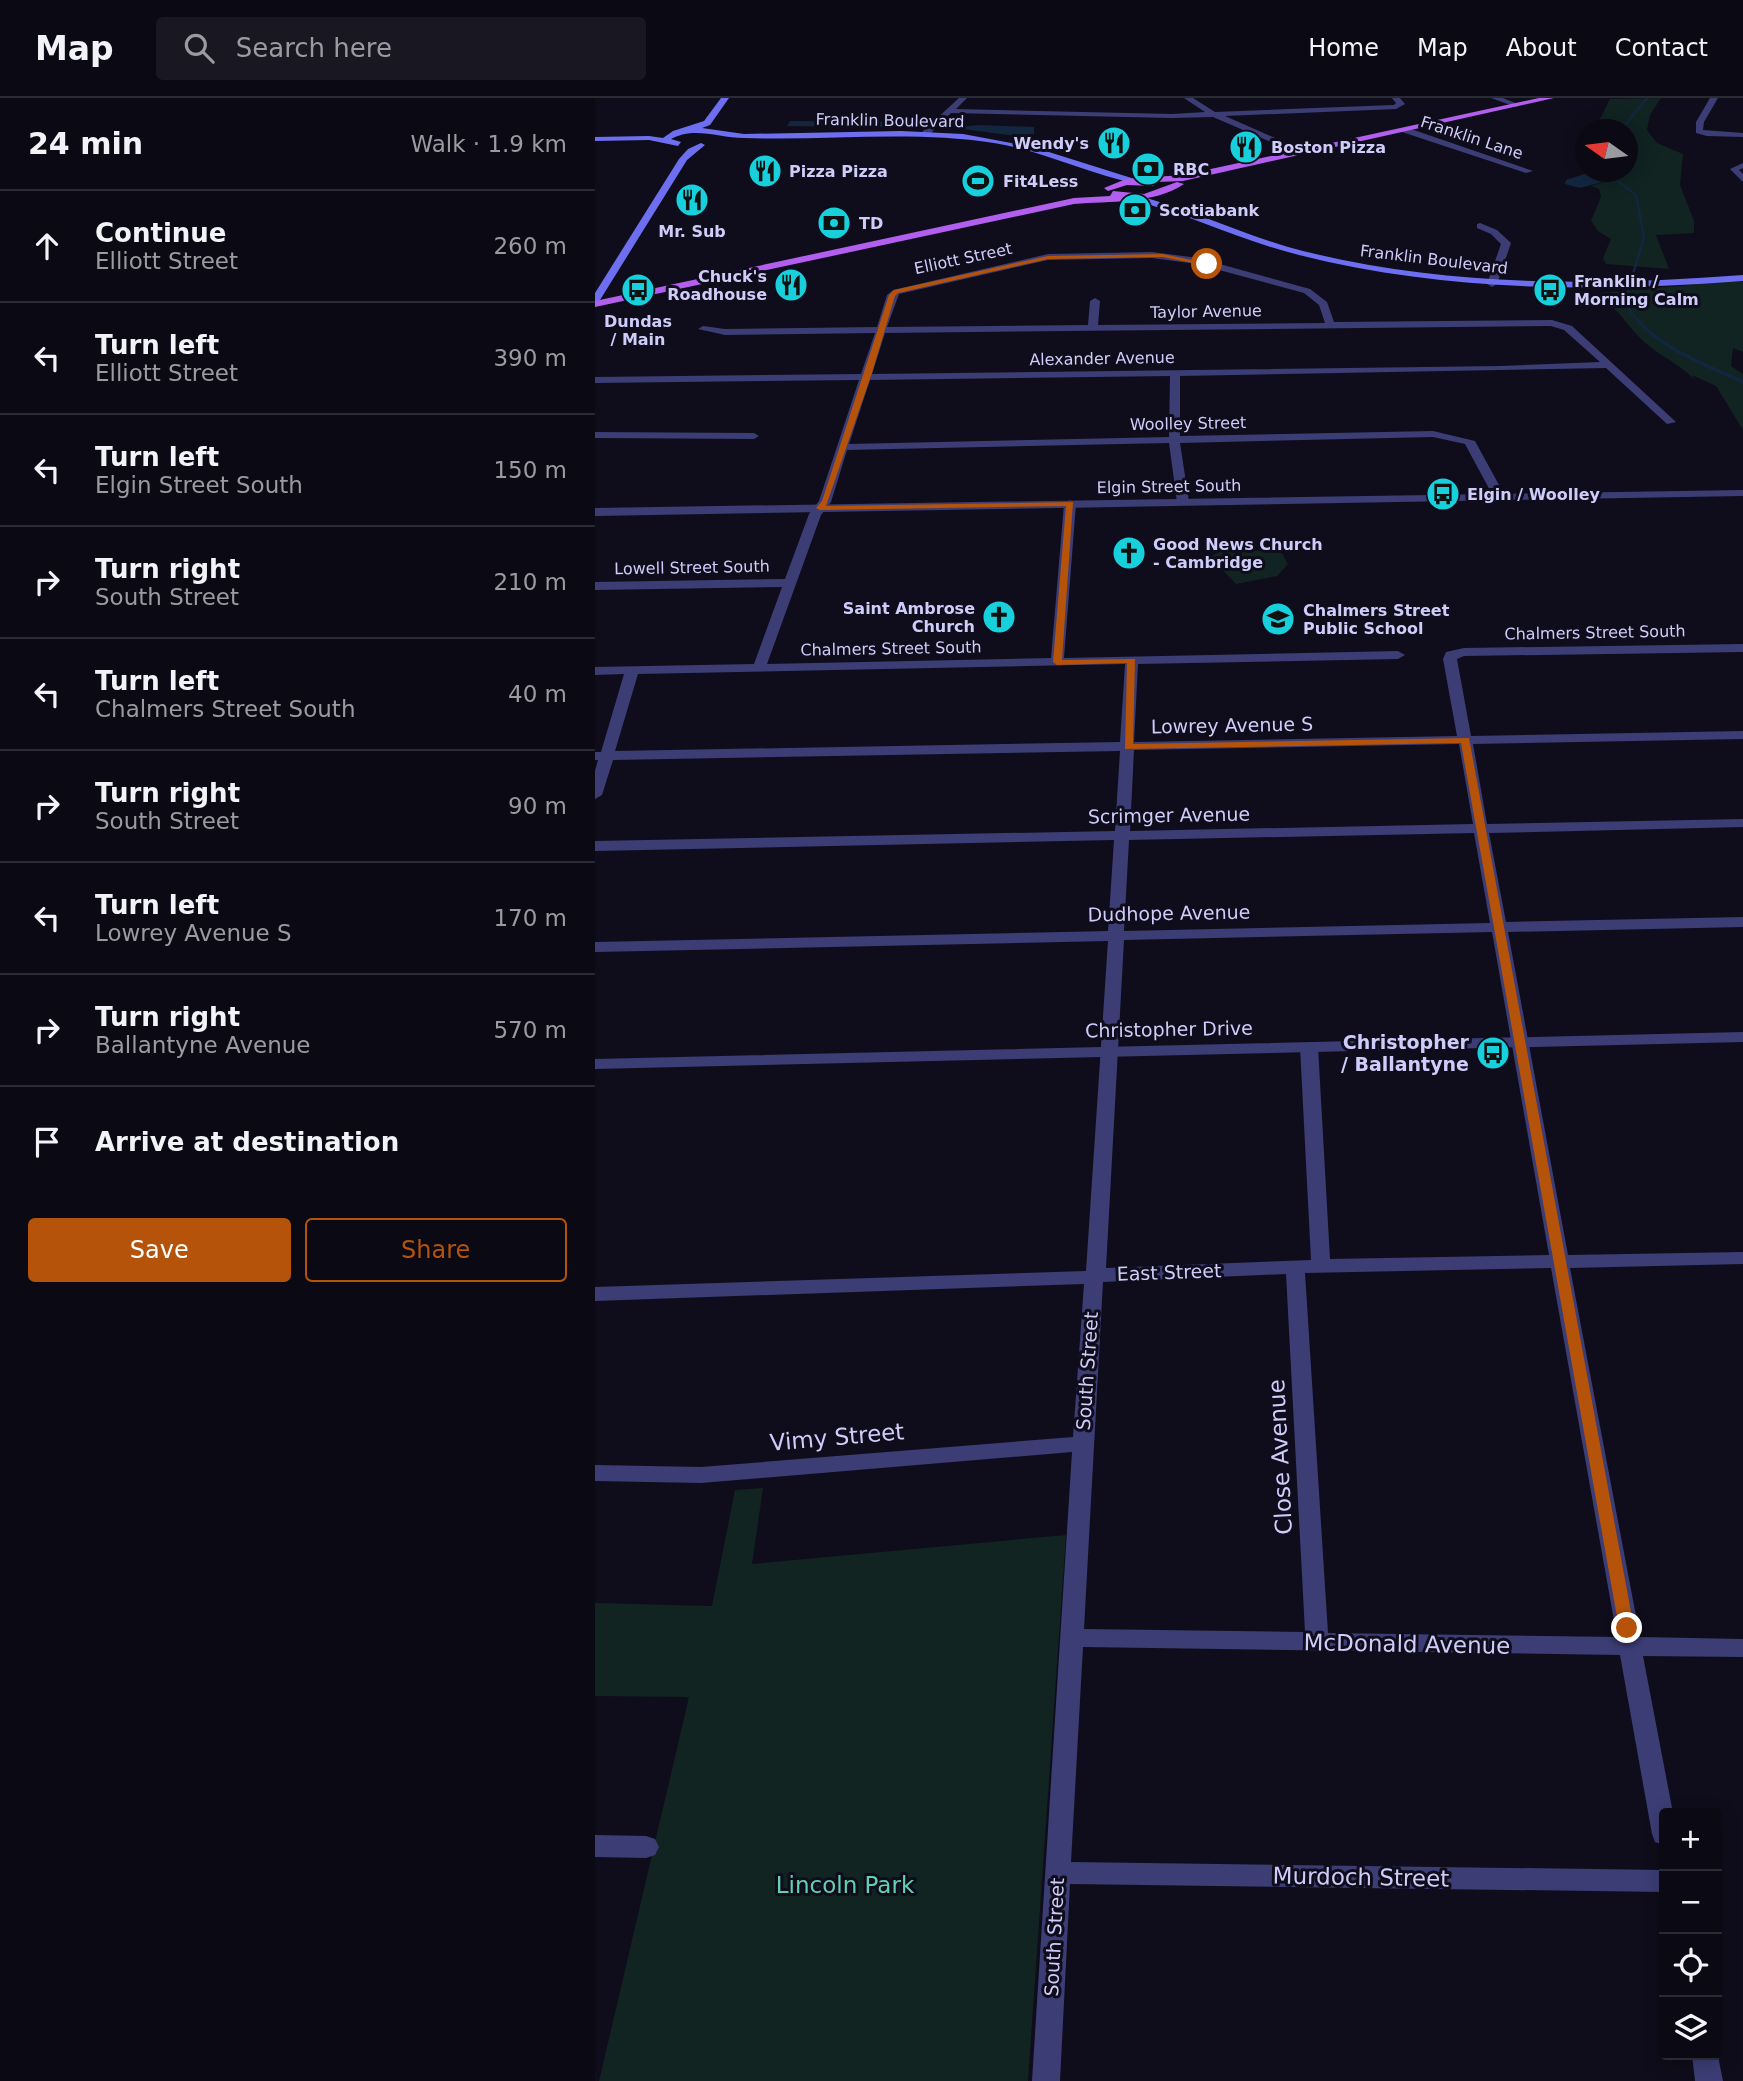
<!DOCTYPE html>
<html lang="en">
<head>
<meta charset="utf-8">
<style>
	body { margin:0; font-family:"DejaVu Sans",sans-serif; background:#191822; color:#f1f3f6 }
	.controls { position:absolute; right:21px; bottom:21px; display:grid; overflow:hidden; border-radius:7px; box-shadow:0 4px 18px #0003 }
	.controls button { width:63px; height:63px; display:grid; place-items:center; padding:0; border:0; border-bottom:2px solid #2b2b34; background:#0b0a14; color:#f1f3f6; font:35px sans-serif }
	.compass { position:absolute; left:980px; top:21px; width:63px; height:63px; border-radius:50%; background:#0b0a14; box-shadow:0 4px 18px #0003; rotate:284deg }
	.stop { position:absolute; width:21px; height:21px; margin:-16px; border:5px solid #b45309; border-radius:50%; background:#fff }
	.stop.end { background:#b45309; border-color:#fff; box-shadow:0 2px 7px #0008 }
	.list { margin:0; padding:0; list-style:none }
	h2 { display:flex; justify-content:space-between; align-items:center; height:91px; margin:0; padding:0 28px; font-size:30px }
	h2 small { font-size:23px; font-weight:400; color:#9a9aa0 }
	.list li { display:grid; grid-template-columns:46px 1fr auto; gap:21px; align-items:center; box-sizing:border-box; height:112px; padding:0 28px; border-top:2px solid #2b2b34 }
	.list b { display:block; font-size:26px; white-space:nowrap }
	.list p { margin:0; font-size:23px; white-space:nowrap; color:#9a9aa0 }
	.list em { font-size:23px; font-style:normal; color:#9a9aa0 }
	.actions { display:flex; gap:14px; padding:21px 28px }
	.actions a { flex:1; padding:16px 0; border:2px solid #b45309; border-radius:7px; text-align:center; font-size:24px; color:#b45309 }
	.actions .main { background:#b45309; color:#fff }
	.icon { flex:none; width:38px; height:38px; fill:none; stroke:currentColor; stroke-width:2; stroke-linecap:round; stroke-linejoin:round }
	.map { position:relative; flex:none; width:1148px; height:1983px; overflow:hidden }
	header { display:flex; align-items:center; gap:42px; box-sizing:border-box; height:98px; padding:0 35px; background:#0b0a14; border-bottom:2px solid #2b2b34 }
	header strong { font-size:33px }
	nav { display:flex; gap:38px; margin-inline-start:auto; font-size:24px }
	.search { width:490px; height:63px; background:#191822; display:flex; align-items:center; gap:18px; box-sizing:border-box; padding:0 24px; border-radius:7px; color:#9a9aa0; font-size:26px }
	main { display:flex }
	aside { flex:1; background:#0b0a14 }
	.map>svg:first-child { display:block }
	.green { fill:#112422 }
	.water { fill:#12263f }
	.lines { fill:none; stroke-linecap:round; stroke-linejoin:round }
	.stream-far1 { stroke:#12263f; stroke-width:2.5 }
	.stream { stroke:#12263f; stroke-width:3.5 }
	.minor { fill:#3c3d75; fill-rule:evenodd }
	.tertiary { fill:#3c3d75; fill-rule:evenodd }
	.secondary { fill:#6d6ff0; fill-rule:evenodd }
	.primary { fill:#b25eee; fill-rule:evenodd }
	.route { fill:#b45309 }
	.labels { text-anchor:middle; stroke-width:6; stroke-linejoin:round; paint-order:stroke }
	.far-street-label { font-size:16px; fill:#cfccfa; stroke:#0f0d1b }
	.far-poi-label { font-size:16px; font-weight:bold; fill:#cfccfa; stroke:#0f0d1b; text-anchor:start }
	.street-label { font-size:19px; fill:#cfccfa; stroke:#0f0d1b }
	.poi-label { font-size:19px; font-weight:bold; fill:#cfccfa; stroke:#0f0d1b; text-anchor:end }
	.near-street-label { font-size:23px; fill:#cfccfa; stroke:#0f0d1b }
	.near-park-label { font-size:23px; fill:#61d1b0; stroke:#0f0d1b }
</style>
</head>
<body>
<header>
<strong>Map</strong>
<div class="search"><svg class="icon" aria-label="search" viewBox="0 0 24 24"><circle cx="10" cy="10" r="6"/><path d="M15 15l6 6"/></svg>Search here</div>
<nav><a>Home</a><a>Map</a><a>About</a><a>Contact</a></nav>
</header>
<main>
<aside>
<h2>24 min<small>Walk · 1.9 km</small></h2>
<ul class="list">
<li><svg class="icon" aria-label="ahead" viewBox="0 0 24 24"><path d="M12 20V5M6 11l6-6 6 6"/></svg><div><b>Continue</b><p>Elliott Street</p></div><em>260 m</em></li>
<li><svg class="icon" aria-label="left" viewBox="0 0 24 24"><path d="M17 20v-9H6M10 6l-5 5 5 5"/></svg><div><b>Turn left</b><p>Elliott Street</p></div><em>390 m</em></li>
<li><svg class="icon" aria-label="left" viewBox="0 0 24 24"><path d="M17 20v-9H6M10 6l-5 5 5 5"/></svg><div><b>Turn left</b><p>Elgin Street South</p></div><em>150 m</em></li>
<li><svg class="icon" aria-label="right" viewBox="0 0 24 24"><path d="M7 20v-9h11M14 6l5 5-5 5"/></svg><div><b>Turn right</b><p>South Street</p></div><em>210 m</em></li>
<li><svg class="icon" aria-label="left" viewBox="0 0 24 24"><path d="M17 20v-9H6M10 6l-5 5 5 5"/></svg><div><b>Turn left</b><p>Chalmers Street South</p></div><em>40 m</em></li>
<li><svg class="icon" aria-label="right" viewBox="0 0 24 24"><path d="M7 20v-9h11M14 6l5 5-5 5"/></svg><div><b>Turn right</b><p>South Street</p></div><em>90 m</em></li>
<li><svg class="icon" aria-label="left" viewBox="0 0 24 24"><path d="M17 20v-9H6M10 6l-5 5 5 5"/></svg><div><b>Turn left</b><p>Lowrey Avenue S</p></div><em>170 m</em></li>
<li><svg class="icon" aria-label="right" viewBox="0 0 24 24"><path d="M7 20v-9h11M14 6l5 5-5 5"/></svg><div><b>Turn right</b><p>Ballantyne Avenue</p></div><em>570 m</em></li>
<li><svg class="icon" aria-label="arrive" viewBox="0 0 24 24"><path d="M6 21V4h12l-3 4 3 4H6"/></svg><div><b>Arrive at destination</b></div></li>
</ul>
<div class="actions"><a class="main">Save</a><a>Share</a></div>
</aside>
<div class="map">
<svg width="1148" height="1983" viewBox="0 0 1148 1983">
	<rect width="100%" height="100%" fill="#0f0d1b"/>
	<!-- green -->
	<path class="green" d="M1066,0L1055,17L1052,32L1062,45L1088,56L1085,87L1099,123V135L1061,137L1074,171L1011,166L1008,160L1016,141L1003,133L996,123L1006,99L1004,91L996,88L1025,79V74H1032V32L1000,31L1015,1Z
		M1128,184H1148V254L1138,250L1136,268L1148,276V332L1121,288L1097,277L1100,282C1083,264 1061,257 1044,239C1031,225 1020,209 1004,195Z
		M685,452L693,466L682,478L641,486L615,459L624,454Z
		M168,1390L157,1466L471,1437L433,1983H4L94,1599L0,1598V1505L117,1508L140,1392Z"/>
	<!-- water -->
	<path class="water" d="M195,23L312,24L315,25L308,29L192,28Z
		M383,27L439,29V36L422,38L359,30Z
		M996,74H1025L1026,79L985,90L970,86L971,82Z"/>
	<g class="lines">
		<!-- stream-far1 -->
		<path class="stream-far1" d="M1026,32L1052,0
			M1020,81L1041,97L1049,139L1035,186
			M1034,189L1029,205L1044,224"/>
		<!-- stream -->
		<path class="stream" d="M1043,222C1064,250 1116,269 1148,284"/>
		<!-- minor -->
		<path class="minor" d="M364,0H372L361,11L577,16L610,14L589,0H598L620,14L799,7L801,5L797,0H805L810,6L801,11L630,18L707,52L704,56L618,19L577,20L356,15L333,38H327V34Z
			M896,0H908L925,7L921,9Z
			M1115,0H1123L1109,24L1108,32L1148,35V39L1112,38L1101,35V24Z
			M807,30H813L938,73L931,75L807,34Z
			M1148,65V70L1144,72L1148,76V84L1135,71Z
			M885,125L902,132L916,145L902,186L897,189L892,186L906,146L896,136L882,130V126Z
			M557,154L603,160L715,191L732,204L739,224L957,222L977,228L1081,324L1072,326L1011,270L585,278V338L838,333L880,343L910,398L904,401L898,398L870,346L838,339L585,345L594,404L588,407L582,404L574,345L252,352L236,404L226,417L172,566L456,560L469,406L475,402L481,406L469,560L803,553L810,557L803,561L543,566L539,644L862,638L848,561L851,554L869,550L1148,546V554L869,558L862,561L876,638L1148,633V641L878,646L892,726L1148,721V729L894,735L911,824L1148,819V829L913,834L973,1157L1148,1154V1166L975,1170L1045,1539L1148,1541V1559L1048,1558L1078,1715H1069V1747L1060,1744L1057,1736L1025,1557L488,1549L476,1764L1069,1772V1794L475,1786L465,1983H437L477,1354L106,1385L0,1383V1367L106,1369L478,1339L489,1186L0,1203V1189L491,1173L513,843L0,854V844L513,833L519,742L0,753V743L520,733L525,653L18,662L7,697L0,701V673L3,662H0V654H6L29,576L0,577V569L159,566L187,489L0,492V484L190,481L214,416L224,403L264,282L0,285V279L266,276L280,235L130,237L103,231L108,228L130,231L282,229L292,197L298,192L453,156ZM557,160L602,166L709,195L724,207L730,225L503,227L505,203L500,200L495,203L493,227L292,229L304,196L453,162ZM956,228L969,232L1005,264L906,268L277,276L290,235ZM575,278L574,339L254,346L275,282ZM530,566L525,644L20,653L43,576ZM864,646L878,726L535,733L539,652ZM879,735L895,825L529,833L534,742ZM897,834L954,1157L735,1161L723,949L714,944L705,949L716,1162L511,1170L529,842ZM956,1170L1022,1539L733,1535L710,1175ZM691,1176L710,1534L489,1531L508,1184Z
			M0,334L159,335L164,338L159,341L0,340Z
			M0,1737L51,1738L60,1741L64,1749L60,1757L51,1760L0,1759Z
			M1122,1953L1128,1983H1100L1097,1957H1122Z"/>
		<!-- tertiary -->
		<path class="tertiary" d="M1148,392V398L0,418V410Z
			M1148,934V944L0,971V961Z"/>
		<!-- secondary -->
		<path class="secondary" d="M126,0H134L115,27L107,30L149,36L306,33L368,36L438,49L546,83L542,86C493,76 448,53 399,45C315,32 233,43 149,40C124,40 99,28 76,41L86,44L83,48L54,42L0,43V39L54,38L68,40L78,33L109,23Z
			M106,45L110,47L92,62L5,202L0,205V195L84,61L93,51Z
			M536,96C595,110 649,138 708,153C853,189 1000,188 1148,177V183C999,194 851,194 704,157C646,143 592,115 533,101Z"/>
		<!-- primary -->
		<path class="primary" d="M944,0H959L588,83L562,84L558,88L532,87L513,93L509,90L531,81L588,77Z
			M582,84L589,86C560,106 514,103 479,106L0,209V203L479,100L515,98L518,93L549,96Z"/>
	</g>
	<!-- route -->
	<path class="route" d="M568,156L615,166L612,168L568,159L453,161L303,195L300,198L277,275L231,408L478,404L467,562L540,561L538,646L874,640L1039,1530L1037,1534L1032,1536L1024,1530L866,645L530,651L532,565L462,567L458,564L471,408L225,412L221,410L227,403L294,197L299,192L453,158Z"/>
	<!-- icons -->
	<defs>
		<symbol id="restaurant-disc" viewBox="-11 -11 22 22"><circle r="9.5" fill="#17d0db" stroke="#0f0d1b"/><path d="M-5-6h1v4h1v-4h1v4h1v-4h1v5L-1.5 .5V6h-2V.5L-5-1ZM5-6V6H3V1.5H1.5Q1.5-4 5-6Z" fill="#111"/></symbol>
		<symbol id="bank-disc" viewBox="-11 -11 22 22"><circle r="9.5" fill="#17d0db" stroke="#0f0d1b"/><path d="M-6-4H6V4H-6ZM0-2.3a2.3 2.3 0 1 0 0 4.6a2.3 2.3 0 1 0 0-4.6Z" fill="#111"/></symbol>
		<symbol id="stadium-disc" viewBox="-11 -11 22 22"><circle r="9.5" fill="#17d0db" stroke="#0f0d1b"/><path d="M0-5a6.5 5 0 1 0 0 10a6.5 5 0 1 0 0-10ZM-3.5-1.8h7v3.6h-7Z" fill="#111"/></symbol>
		<symbol id="bus-disc" viewBox="-11 -11 22 22"><circle r="9.5" fill="#17d0db" stroke="#0f0d1b"/><path d="M-5-6H5V4H4V6H2V4H-2V6H-4V4H-5ZM-3.5-4V0h7V-4ZM-3.5 1.2v1.5H-2V1.2ZM2 1.2v1.5H3.5V1.2Z" fill="#111"/></symbol>
		<symbol id="church-disc" viewBox="-11 -11 22 22"><circle r="9.5" fill="#17d0db" stroke="#0f0d1b"/><path d="M-1.2-6h2.4v3.5h3.3v2.4h-3.3V6h-2.4V-.1h-3.3v-2.4h3.3Z" fill="#111"/></symbol>
		<symbol id="school-disc" viewBox="-11 -11 22 22"><circle r="9.5" fill="#17d0db" stroke="#0f0d1b"/><path d="M0-5L7-2L0 1L-7-2ZM-4 1L0 2.5L4 1V4Q0 6-4 4Z" fill="#111"/></symbol>
	</defs>
	<g fill-rule="evenodd">
		<use href="#restaurant-disc" x="500" y="26" width="38" height="38"/>
		<use href="#restaurant-disc" x="632" y="30" width="38" height="38"/>
		<use href="#bank-disc" x="534" y="52" width="38" height="38"/>
		<use href="#restaurant-disc" x="151" y="54" width="38" height="38"/>
		<use href="#stadium-disc" x="364" y="64" width="38" height="38"/>
		<use href="#restaurant-disc" x="78" y="83" width="38" height="38"/>
		<use href="#bank-disc" x="521" y="93" width="38" height="38"/>
		<use href="#bank-disc" x="220" y="106" width="38" height="38"/>
		<use href="#restaurant-disc" x="177" y="168" width="38" height="38"/>
		<use href="#bus-disc" x="24" y="173" width="38" height="38"/>
		<use href="#bus-disc" x="936" y="173" width="38" height="38"/>
		<use href="#bus-disc" x="829" y="377" width="38" height="38"/>
		<use href="#church-disc" x="515" y="436" width="38" height="38"/>
		<use href="#church-disc" x="385" y="500" width="38" height="38"/>
		<use href="#school-disc" x="664" y="502" width="38" height="38"/>
		<use href="#bus-disc" x="879" y="936" width="38" height="38"/>
	</g>
	<g class="labels">
		<!-- far-street labels -->
		<g class="far-street-label">
			<text transform="translate(295 22) rotate(1)" y="6">Franklin Boulevard</text>
			<text transform="translate(877 39) rotate(18)" y="6">Franklin Lane</text>
			<text transform="translate(368 160) rotate(-12)" y="6">Elliott Street</text>
			<text transform="translate(839 161) rotate(7)" y="6">Franklin Boulevard</text>
			<text transform="translate(611 213) rotate(-1)" y="6">Taylor Avenue</text>
			<text transform="translate(507 260) rotate(-1)" y="6">Alexander Avenue</text>
			<text transform="translate(593 325) rotate(-1)" y="6">Woolley Street</text>
			<text transform="translate(574 388) rotate(-1)" y="6">Elgin Street South</text>
			<text transform="translate(97 469) rotate(-1)" y="6">Lowell Street South</text>
			<text transform="translate(1000 534) rotate(-1)" y="6">Chalmers Street South</text>
			<text transform="translate(296 550) rotate(-1)" y="6">Chalmers Street South</text>
		</g>
		<!-- far-poi labels -->
		<g class="far-poi-label">
			<text x="494" y="51" text-anchor="end">Wendy's</text>
			<text x="676" y="55">Boston Pizza</text>
			<text x="578" y="77">RBC</text>
			<text x="194" y="79">Pizza Pizza</text>
			<text x="408" y="89">Fit4Less</text>
			<text x="564" y="118">Scotiabank</text>
			<text x="264" y="131">TD</text>
			<text x="97" y="139" text-anchor="middle">Mr. Sub</text>
			<text x="172" y="184" text-anchor="end">Chuck's<tspan x="172" dy="18">Roadhouse</tspan></text>
			<text x="979" y="189">Franklin /<tspan x="979" dy="18">Morning Calm</tspan></text>
			<text x="43" y="229" text-anchor="middle">Dundas<tspan x="43" dy="18">/ Main</tspan></text>
			<text x="872" y="402">Elgin / Woolley</text>
			<text x="558" y="452">Good News Church<tspan x="558" dy="18">- Cambridge</tspan></text>
			<text x="380" y="516" text-anchor="end">Saint Ambrose<tspan x="380" dy="18">Church</tspan></text>
			<text x="708" y="518">Chalmers Street<tspan x="708" dy="18">Public School</tspan></text>
		</g>
		<!-- street labels -->
		<g class="street-label">
			<text transform="translate(637 627) rotate(-1)" y="7">Lowrey Avenue S</text>
			<text transform="translate(574 717) rotate(-1)" y="7">Scrimger Avenue</text>
			<text transform="translate(574 815) rotate(-1)" y="7">Dudhope Avenue</text>
			<text transform="translate(574 931) rotate(-1)" y="7">Christopher Drive</text>
			<text transform="translate(574 1174) rotate(-2)" y="7">East Street</text>
			<text transform="translate(492 1273) rotate(-86)" y="7">South Street</text>
			<text transform="translate(459 1839) rotate(-87)" y="7">South Street</text>
		</g>
		<!-- poi labels -->
		<g class="poi-label">
			<text x="874" y="951">Christopher<tspan x="874" dy="22">/ Ballantyne</tspan></text>
		</g>
		<!-- near-street labels -->
		<g class="near-street-label">
			<text transform="translate(242 1339) rotate(-5)" y="8">Vimy Street</text>
			<text transform="translate(685 1359) rotate(-93)" y="8">Close Avenue</text>
			<text transform="translate(812 1546) rotate(1)" y="8">McDonald Avenue</text>
			<text transform="translate(766 1779) rotate(1)" y="8">Murdoch Street</text>
		</g>
		<!-- near-park labels -->
		<g class="near-park-label">
			<text x="250" y="1795">Lincoln Park</text>
		</g>
	</g>
</svg>
<div class="controls">
<button>+</button>
<button>−</button>
<button><svg class="icon" aria-label="locate" viewBox="0 0 24 24"><circle cx="12" cy="12" r="6"/><path d="M12 2v4M12 18v4M2 12h4M18 12h4"/></svg></button>
<button><svg class="icon" aria-label="layers" viewBox="0 0 24 24"><path d="M12 4l9 5-9 5-9-5zM3 14l9 5 9-5"/></svg></button>
</div>
<svg class="compass" viewBox="-18 -18 36 36"><path d="M0-13l5 13h-10z" fill="#e53935"/><path d="M0 13l5-13h-10z" fill="#9a9aa0"/></svg>
<div class="stop" style="left:612px;top:166px"></div>
<div class="stop end" style="left:1032px;top:1530px"></div>
</div>
</main>
</body>
</html>
